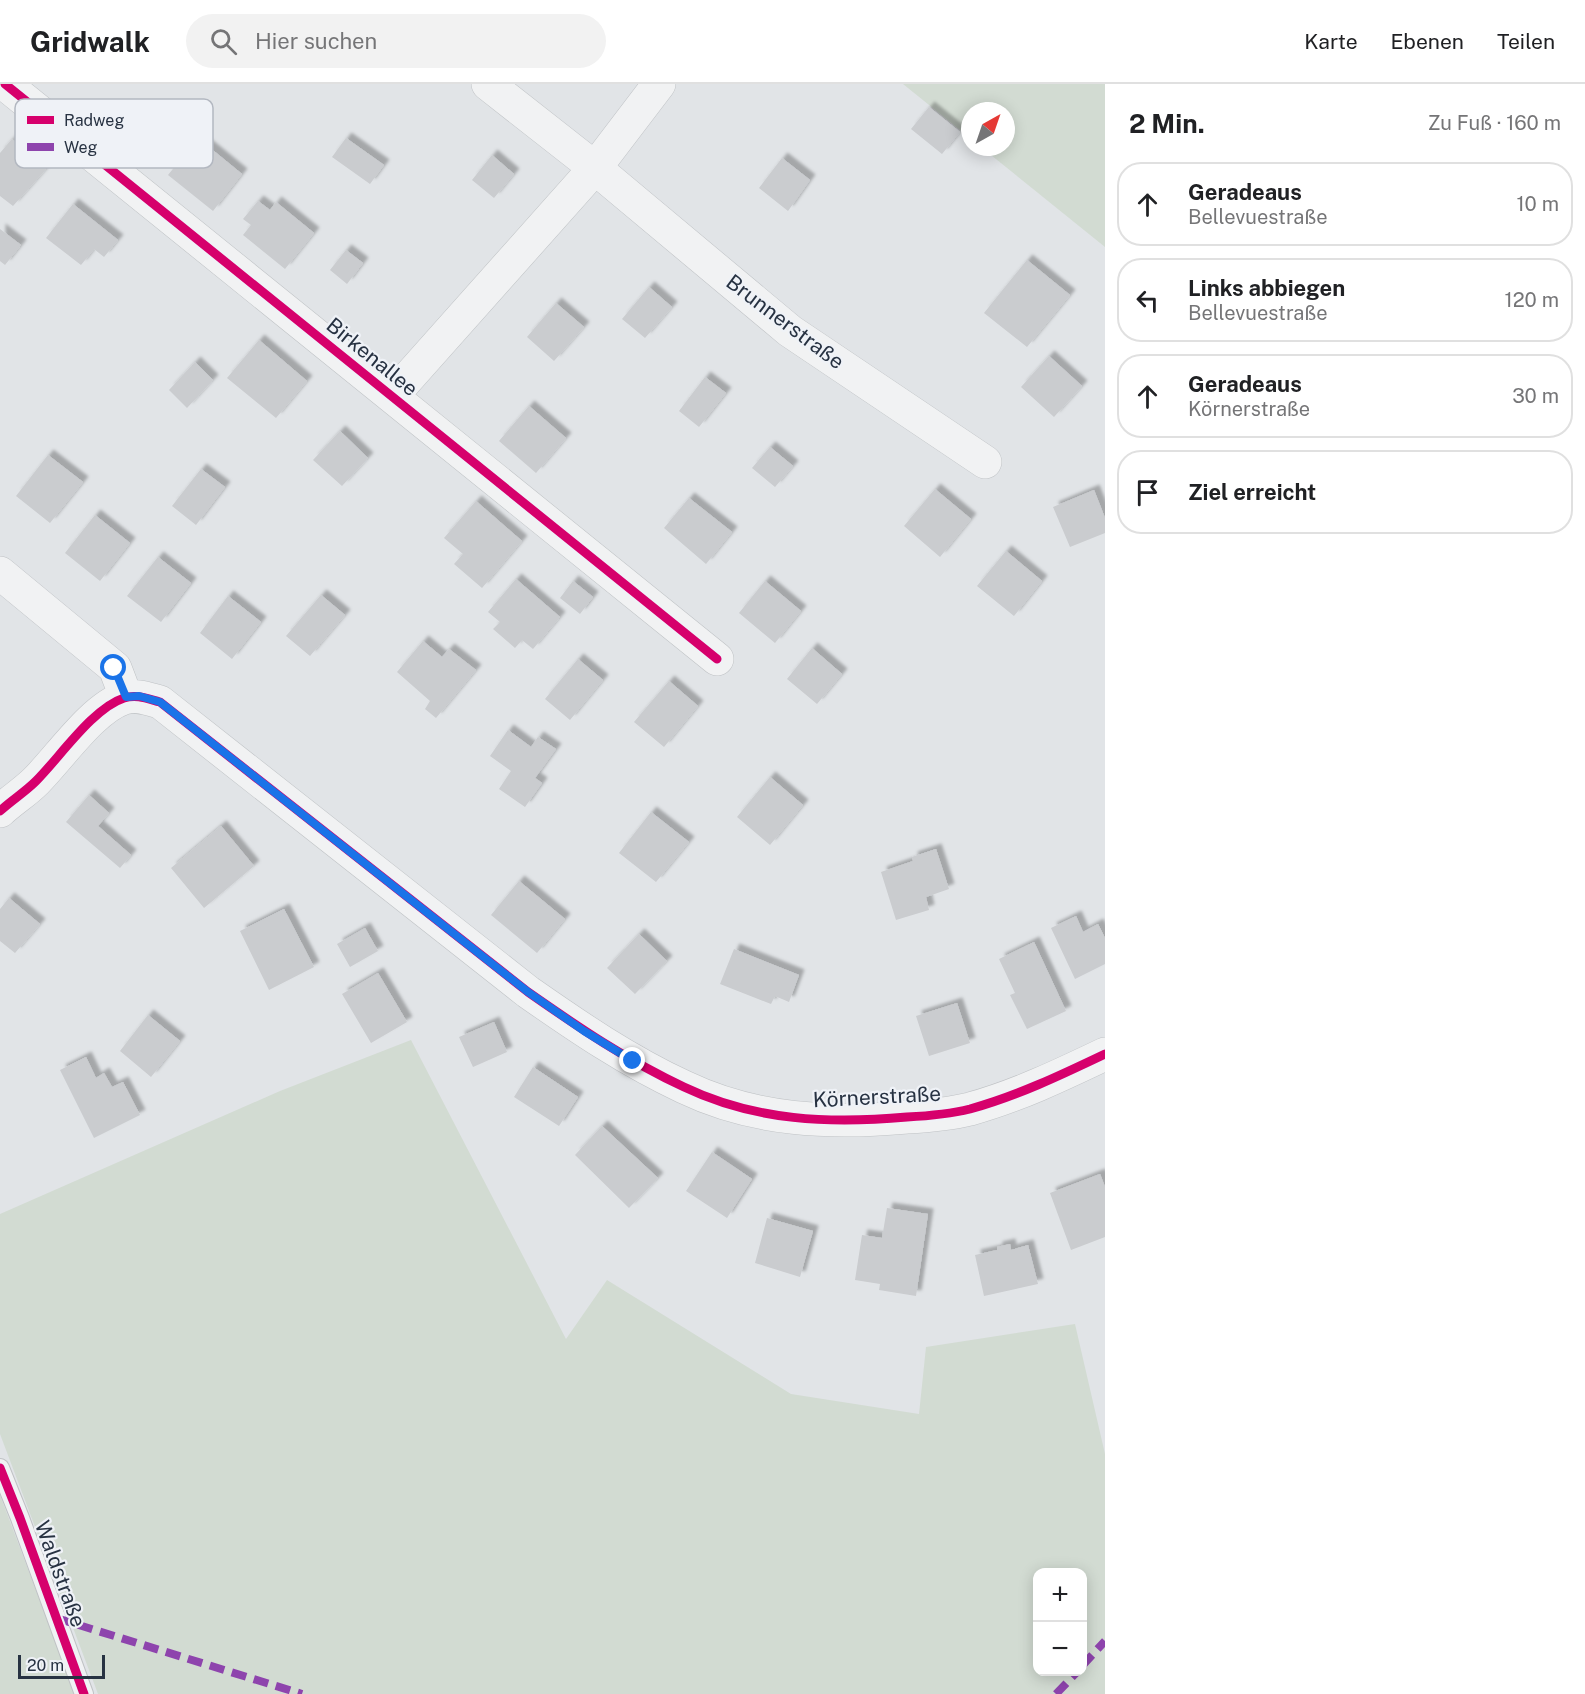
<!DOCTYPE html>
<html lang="de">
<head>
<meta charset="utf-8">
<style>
	body { margin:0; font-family:"Public Sans",sans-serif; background:#f2f2f2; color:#202124 }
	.controls { position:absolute; right:18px; bottom:18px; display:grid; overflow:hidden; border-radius:12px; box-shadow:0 3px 15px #0003 }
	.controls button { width:54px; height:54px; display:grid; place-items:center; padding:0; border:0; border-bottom:2px solid #e0e0e0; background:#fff; color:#202124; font:30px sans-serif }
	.compass { position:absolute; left:961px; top:18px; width:54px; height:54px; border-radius:50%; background:#fff; box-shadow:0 3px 15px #0003; rotate:40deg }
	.scale { position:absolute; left:18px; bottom:15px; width:87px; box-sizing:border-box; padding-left:6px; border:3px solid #273242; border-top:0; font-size:16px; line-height:21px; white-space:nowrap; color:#273242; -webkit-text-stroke:4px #eff2f7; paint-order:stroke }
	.stop { position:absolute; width:18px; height:18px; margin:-14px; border:4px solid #1a73e8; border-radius:50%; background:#fff }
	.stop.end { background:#1a73e8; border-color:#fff; box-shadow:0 2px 6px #0008 }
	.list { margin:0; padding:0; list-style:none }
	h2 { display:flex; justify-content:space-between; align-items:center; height:78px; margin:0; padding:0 24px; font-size:26px }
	h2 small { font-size:20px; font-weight:400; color:#757577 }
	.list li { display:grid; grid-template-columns:39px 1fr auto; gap:18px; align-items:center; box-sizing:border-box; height:84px; margin:0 12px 12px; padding:0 12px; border:2px solid #e0e0e0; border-radius:24px }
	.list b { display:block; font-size:22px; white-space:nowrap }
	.list p { margin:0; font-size:20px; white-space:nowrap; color:#757577 }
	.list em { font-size:20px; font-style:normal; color:#757577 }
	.icon { flex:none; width:33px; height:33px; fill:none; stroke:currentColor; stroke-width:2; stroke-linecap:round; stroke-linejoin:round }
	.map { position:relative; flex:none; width:1105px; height:1610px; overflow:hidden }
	header { display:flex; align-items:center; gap:36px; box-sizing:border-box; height:84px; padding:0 30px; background:#fff; border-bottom:2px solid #e0e0e0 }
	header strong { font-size:28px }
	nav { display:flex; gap:33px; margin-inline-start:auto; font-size:21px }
	.search { width:420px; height:54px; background:#f2f2f2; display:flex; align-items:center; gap:15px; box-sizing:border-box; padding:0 21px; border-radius:33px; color:#757577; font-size:22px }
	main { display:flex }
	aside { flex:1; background:#fff }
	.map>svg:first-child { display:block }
	.green { fill:#d2dbd2; fill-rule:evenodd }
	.building { fill:#cacccf; filter:url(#shadow) }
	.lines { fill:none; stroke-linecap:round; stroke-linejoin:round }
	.lane-casing { stroke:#bfc2c5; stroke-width:20 }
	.street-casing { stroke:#bfc2c5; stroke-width:34 }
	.lane { stroke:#f1f2f3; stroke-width:18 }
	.street { stroke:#f1f2f3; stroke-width:33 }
	.quiet { stroke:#8e44ad; stroke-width:8; stroke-dasharray:15 8; stroke-linecap:butt }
	.cycleway-casing { stroke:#eff2f7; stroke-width:13 }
	.cycleway { stroke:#d6006c; stroke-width:9 }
	.route { stroke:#1a73e8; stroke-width:8 }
	.labels { text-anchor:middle; stroke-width:4.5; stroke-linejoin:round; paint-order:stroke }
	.street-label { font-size:21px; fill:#273242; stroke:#eff2f7 }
	.key { fill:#eff2f7; stroke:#b3b8c1; stroke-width:1.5 }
	.key-label { font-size:16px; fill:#273242 }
</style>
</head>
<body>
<header>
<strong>Gridwalk</strong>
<div class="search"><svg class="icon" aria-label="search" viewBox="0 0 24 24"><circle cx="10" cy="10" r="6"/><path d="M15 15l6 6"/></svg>Hier suchen</div>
<nav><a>Karte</a><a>Ebenen</a><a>Teilen</a></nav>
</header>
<main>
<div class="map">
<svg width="1105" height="1610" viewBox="0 0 1105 1610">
	<defs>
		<filter id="shadow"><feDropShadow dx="5.5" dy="-5.5" stdDeviation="1.5" flood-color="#0004"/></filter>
	</defs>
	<rect width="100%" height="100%" fill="#e1e4e7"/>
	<!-- green -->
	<path class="green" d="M903,0H1105V163L981,63H1006V27H970V54Z
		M411,956L566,1255L607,1196L791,1310L919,1330L926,1263L1075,1240L1105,1370V1610H98L0,1350V1130L280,1007ZM1082,1488V1588H1038V1488Z
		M0,1411L75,1610H0Z"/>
	<!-- building -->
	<path class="building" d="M929,23L960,48L942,70L911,45Z
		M198,54L242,90L213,127L168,91Z
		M346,54L384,81L370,100L332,73Z
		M12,55L46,85L13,122L0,112V69Z
		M492,71L514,90L494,114L472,96Z
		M782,74L810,96L788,127L759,104Z
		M258,117L270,126L276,118L314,149L285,185L243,151L251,141L243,135Z
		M73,120L118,156L104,173L94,165L81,181L46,154Z
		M0,145L21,161L5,181L0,177Z
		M346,166L363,179L347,200L330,186Z
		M1027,176L1070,211L1027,263L984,229Z
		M649,203L672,223L645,254L622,235Z
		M556,219L584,243L554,277L527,253Z
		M259,256L307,297L276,334L227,294Z
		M1049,272L1082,302L1054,333L1021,303Z
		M195,278L213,296L187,324L169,306Z
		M705,293L726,309L699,343L679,327Z
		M529,322L566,354L536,389L499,357Z
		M340,347L368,374L342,402L313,376Z
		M770,363L793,382L775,403L752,384Z
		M48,371L83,398L50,439L16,412Z
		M201,385L225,403L196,441L172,422Z
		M935,405L971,435L940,473L904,442Z
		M1094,406L1105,434V449L1070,463L1053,423Z
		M689,414L732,448L706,480L664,444Z
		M476,417L522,457L482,504L454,480L463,470L444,454Z
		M95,431L130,459L100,497L65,469Z
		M1006,467L1042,497L1014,532L977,502Z
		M158,473L191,499L161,538L127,512Z
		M516,495L560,533L533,565L522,556L515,564L493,545L500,538L488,528Z
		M573,497L593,513L580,530L560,514Z
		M765,497L801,527L775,559L739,529Z
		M321,511L345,531L310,572L286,552Z
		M228,512L261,538L232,575L200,549Z
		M423,557L442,573L449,565L476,586L436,634L425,625L430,617L397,588Z
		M812,564L842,590L817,620L787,595Z
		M578,575L603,596L570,636L545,615Z
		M669,597L698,622L664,663L634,638Z
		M508,646L531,663L538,653L556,665L535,694L542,699L525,723L499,705L511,687L490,672Z
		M770,693L803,721L770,761L737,733Z
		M89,711L109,729L98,742L131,771L120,784L66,738Z
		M651,728L689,758L656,798L619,769Z
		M221,742L254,782L204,824L171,784Z
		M936,765L949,805L926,813L929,826L896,836L881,788L913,777L912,773Z
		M519,797L565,835L537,869L491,831Z
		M9,814L40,840L15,869L0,857V825Z
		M284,825L314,883L269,906L240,847Z
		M1076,832L1083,848L1098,840L1105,854V880L1075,895L1051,844Z
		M365,844L378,867L350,883L337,860Z
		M639,850L667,877L635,910L607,884Z
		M1034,858L1066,927L1027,945L1010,911L1015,909L999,875Z
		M734,865L799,891L789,918L775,912L771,920L720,900Z
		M378,889L407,938L371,959L342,910Z
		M957,919L970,959L929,972L916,932Z
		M148,931L180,957L151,993L120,967Z
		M494,938L507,968L473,983L459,953Z
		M86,973L96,994L104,989L112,1003L123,998L140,1031L94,1054L60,986Z
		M533,983L578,1013L559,1042L514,1013Z
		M602,1042L658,1094L629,1124L575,1071Z
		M712,1068L752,1095L727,1134L686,1107Z
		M1100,1090L1105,1103V1153L1071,1166L1050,1109Z
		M887,1124L928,1130L916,1212L879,1206L880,1200L855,1196L862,1151L882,1154Z
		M767,1134L813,1147L800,1193L755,1179Z
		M1010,1160L1011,1166L1028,1161L1038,1200L984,1212L975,1171L997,1166V1163Z"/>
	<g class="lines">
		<defs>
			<path id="lane" d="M0,1384L20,1434L84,1610"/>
			<path id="street" d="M5,0L717,575
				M488,0L595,84L790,247L985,378
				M392,312L595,84L659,0
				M0,489L115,584L126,613
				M0,727C12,716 25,708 36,697C60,673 93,624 124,614C137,610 148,615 160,618L528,908C578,943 628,977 684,1003C755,1037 830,1040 907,1033C927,1032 950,1030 970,1025C1017,1012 1061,991 1105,970"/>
		</defs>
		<!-- lane casing -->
		<use href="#lane" class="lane-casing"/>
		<!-- street casing -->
		<use href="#street" class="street-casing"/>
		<!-- lane -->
		<use href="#lane" class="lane"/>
		<!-- street -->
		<use href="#street" class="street"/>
		<!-- quiet -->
		<path class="quiet" d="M56,1534L302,1610
			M1082,1582L1105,1557
			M1056,1610L1077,1588"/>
		<defs>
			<path id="cycleway" d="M5,0L717,575
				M0,727C12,716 25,708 36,697C60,673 93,624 124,614C137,610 148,615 160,618L528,908C578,943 628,977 684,1003C755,1037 830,1040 907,1033C927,1032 950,1030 970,1025C1017,1012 1061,991 1105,970
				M0,1384L20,1434L84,1610"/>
		</defs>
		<!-- cycleway casing -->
		<use href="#cycleway" class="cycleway-casing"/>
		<!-- cycleway -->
		<use href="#cycleway" class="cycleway"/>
	</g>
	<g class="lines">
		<!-- route -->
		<path class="route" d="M114,584L126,613L139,612L160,618L528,908L584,947L633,977"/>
	</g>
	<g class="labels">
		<!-- street labels -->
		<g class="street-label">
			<text transform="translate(785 238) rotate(37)" y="7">Brunnerstraße</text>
			<text transform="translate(372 273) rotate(39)" y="7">Birkenallee</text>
			<text transform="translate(877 1013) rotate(-3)" y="7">Körnerstraße</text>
			<text transform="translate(60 1490) rotate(70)" y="7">Waldstraße</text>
		</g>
	</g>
	<!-- legend -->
	<rect x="15" y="15" width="198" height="69" rx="9" class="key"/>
	<rect x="27" y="32" width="27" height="8" fill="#d6006c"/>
	<rect x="27" y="59" width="27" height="8" fill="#8e44ad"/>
	<g class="key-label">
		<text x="64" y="42">Radweg</text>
		<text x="64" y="69">Weg</text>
	</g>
</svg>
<div class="controls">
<button>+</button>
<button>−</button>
</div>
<svg class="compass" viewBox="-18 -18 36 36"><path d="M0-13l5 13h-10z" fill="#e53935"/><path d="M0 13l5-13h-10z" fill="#757577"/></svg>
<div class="scale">20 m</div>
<div class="stop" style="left:114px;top:584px"></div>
<div class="stop end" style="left:633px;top:977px"></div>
</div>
<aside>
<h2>2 Min.<small>Zu Fuß · 160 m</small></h2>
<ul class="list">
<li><svg class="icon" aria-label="ahead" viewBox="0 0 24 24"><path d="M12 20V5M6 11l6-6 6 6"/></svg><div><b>Geradeaus</b><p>Bellevuestraße</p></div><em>10 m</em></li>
<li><svg class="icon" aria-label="left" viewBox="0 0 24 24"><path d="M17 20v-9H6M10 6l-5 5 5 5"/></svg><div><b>Links abbiegen</b><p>Bellevuestraße</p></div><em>120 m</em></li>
<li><svg class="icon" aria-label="ahead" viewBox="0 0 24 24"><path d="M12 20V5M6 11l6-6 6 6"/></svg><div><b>Geradeaus</b><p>Körnerstraße</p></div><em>30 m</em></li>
<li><svg class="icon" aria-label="arrive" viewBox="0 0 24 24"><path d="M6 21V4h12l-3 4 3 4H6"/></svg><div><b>Ziel erreicht</b></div></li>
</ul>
</aside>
</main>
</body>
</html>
